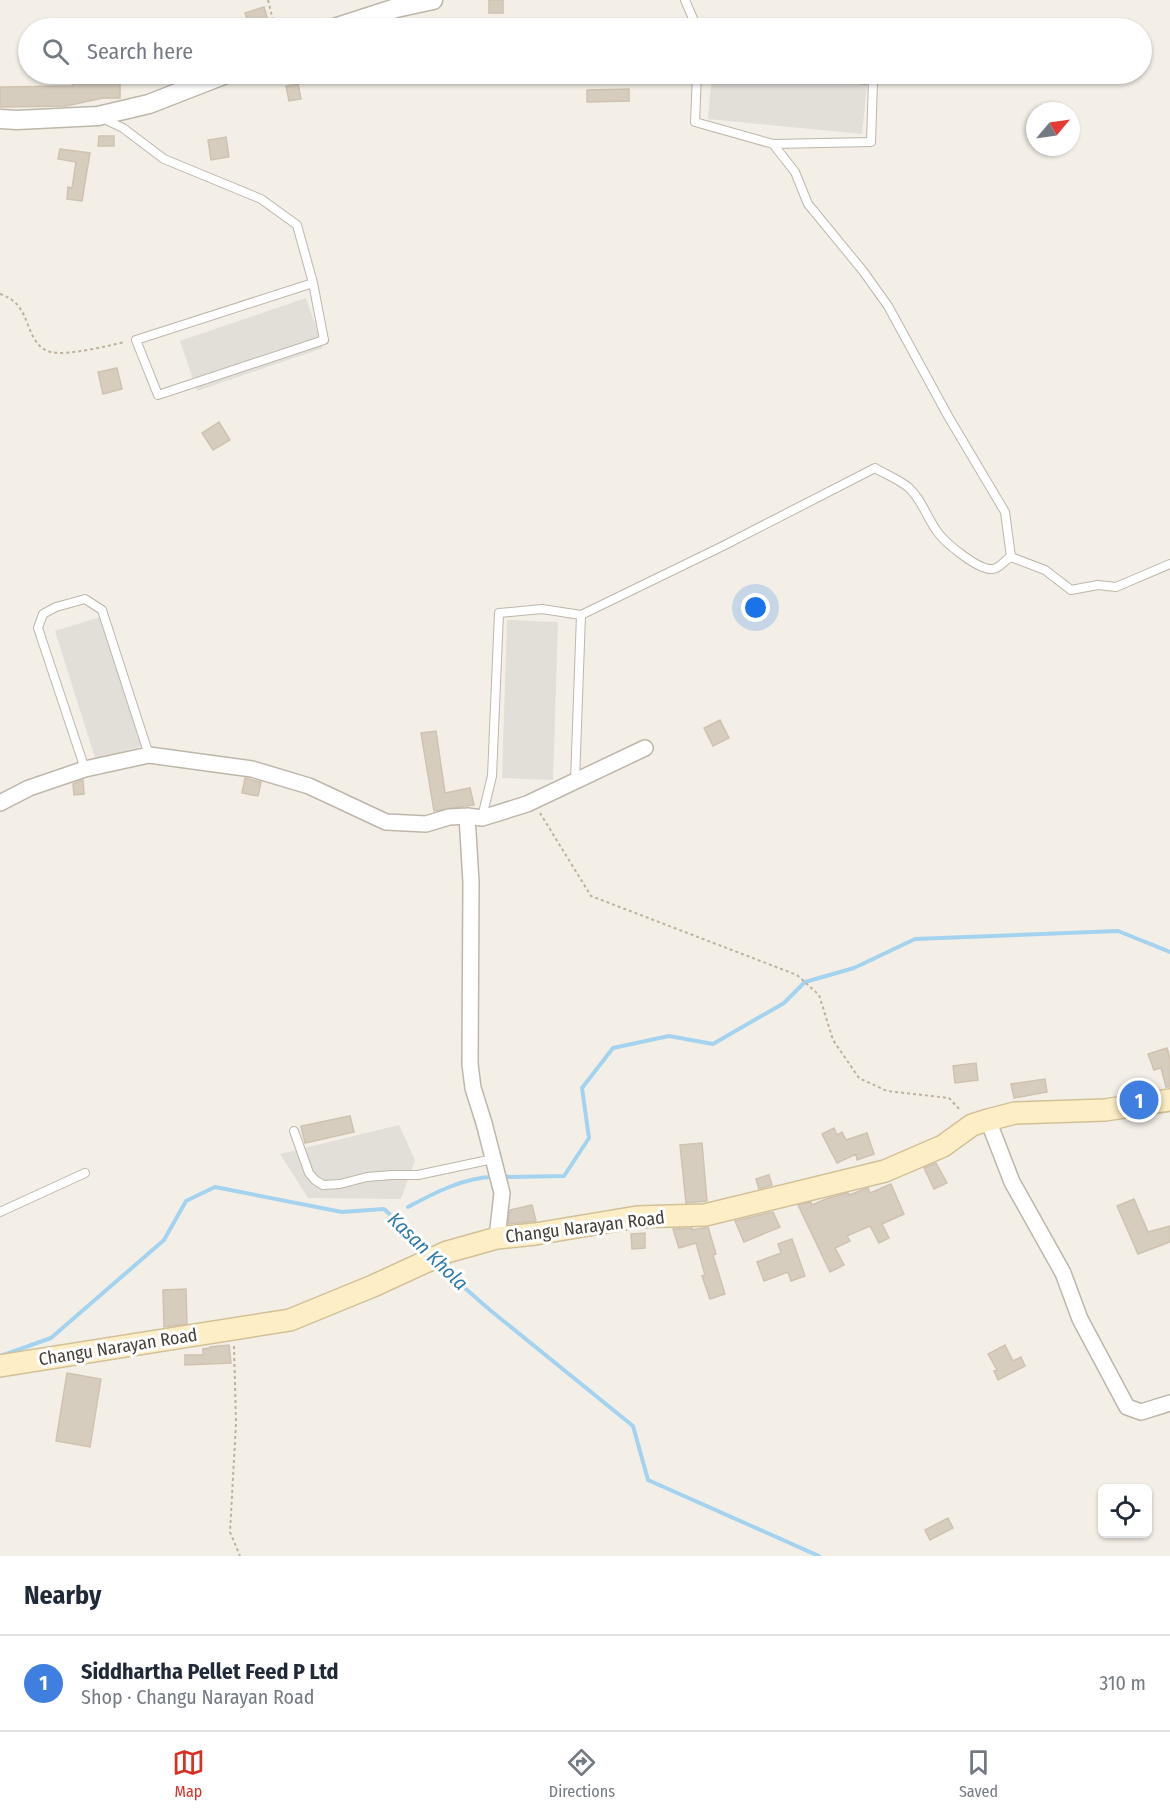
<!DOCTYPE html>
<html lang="en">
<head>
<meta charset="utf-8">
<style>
	body { margin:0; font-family:"Fira Sans Condensed",sans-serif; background:#f6f6f7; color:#1f2937 }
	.controls { position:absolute; right:18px; bottom:18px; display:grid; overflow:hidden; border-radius:9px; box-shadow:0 2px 4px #0004 }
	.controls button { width:54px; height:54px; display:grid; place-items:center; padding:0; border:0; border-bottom:2px solid #e0e1e3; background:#fff; color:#1f2937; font:30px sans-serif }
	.compass { position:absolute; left:1026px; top:102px; width:54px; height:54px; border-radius:50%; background:#fff; box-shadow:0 2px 4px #0004; rotate:61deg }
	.you { position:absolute; left:756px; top:608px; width:21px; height:21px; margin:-15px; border:4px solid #fff; border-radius:50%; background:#1a73e8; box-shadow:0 0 0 9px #1a73e833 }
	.badge { display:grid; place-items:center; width:39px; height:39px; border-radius:50%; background:#d93025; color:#fff; font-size:20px; font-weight:700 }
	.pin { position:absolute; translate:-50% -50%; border:3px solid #fff; box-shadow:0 2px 6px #0006 }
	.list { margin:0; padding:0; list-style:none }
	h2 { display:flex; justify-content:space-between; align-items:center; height:78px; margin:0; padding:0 24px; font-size:26px }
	h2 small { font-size:20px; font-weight:400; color:#747a83 }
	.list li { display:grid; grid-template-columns:39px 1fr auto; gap:18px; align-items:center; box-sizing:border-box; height:96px; padding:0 24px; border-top:2px solid #e0e1e3 }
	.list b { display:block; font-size:22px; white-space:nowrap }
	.list p { margin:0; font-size:20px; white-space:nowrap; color:#747a83 }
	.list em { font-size:20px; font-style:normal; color:#747a83 }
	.icon { flex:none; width:33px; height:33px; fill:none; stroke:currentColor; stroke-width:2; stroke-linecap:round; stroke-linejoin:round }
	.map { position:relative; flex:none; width:1170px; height:1556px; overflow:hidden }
	.search { position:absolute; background:#fff; box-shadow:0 2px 4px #0004; left:18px; right:18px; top:18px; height:66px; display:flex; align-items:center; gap:15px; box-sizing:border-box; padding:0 21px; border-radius:33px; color:#747a83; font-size:22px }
	.sheet { height:174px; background:#fff }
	nav { display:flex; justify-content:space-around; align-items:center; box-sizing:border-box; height:84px; border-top:2px solid #e0e1e3; background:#fff; font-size:16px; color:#747a83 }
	nav a { display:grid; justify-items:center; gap:3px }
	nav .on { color:#d93025 }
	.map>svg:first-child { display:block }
	.industrial { fill:#e2ded8 }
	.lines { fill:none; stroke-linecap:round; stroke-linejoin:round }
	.stream { stroke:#a4d3ef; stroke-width:4 }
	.building { fill:#d7cdbf; stroke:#cfc2b0; stroke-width:1.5 }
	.service-casing { stroke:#beb6a9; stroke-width:10 }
	.minor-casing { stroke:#beb6a9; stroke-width:18 }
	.tertiary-casing { stroke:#beb6a9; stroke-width:21 }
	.secondary-casing { stroke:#d2c197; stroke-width:24 }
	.path { stroke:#c0b19b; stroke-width:2; stroke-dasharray:3 3; stroke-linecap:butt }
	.service { stroke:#fff; stroke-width:8 }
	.minor { stroke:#fff; stroke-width:15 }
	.tertiary { stroke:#fff; stroke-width:18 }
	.secondary { stroke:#fdeec6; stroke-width:21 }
	.labels { text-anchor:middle; stroke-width:6; stroke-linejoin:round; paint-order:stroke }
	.street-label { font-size:18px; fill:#463f36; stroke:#fff }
	.water-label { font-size:20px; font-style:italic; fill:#2f79a8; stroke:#fff }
</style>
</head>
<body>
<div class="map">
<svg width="1170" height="1556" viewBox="0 0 1170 1556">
	<rect width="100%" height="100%" fill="#f3efe7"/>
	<!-- industrial -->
	<path class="industrial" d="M712,74H743L867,85L862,134L708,119Z
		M306,298L323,348L197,391L180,341Z
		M100,617L141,746L96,761L55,631Z
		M507,620L558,622L553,780L502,778Z
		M399,1125L415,1160L401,1199L308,1198L280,1154Z"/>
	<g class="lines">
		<!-- stream -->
		<path class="stream" d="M502,1177L564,1176L589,1138L582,1088L613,1048L669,1036L713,1044L784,1003L805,982L854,968L915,939L1118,931L1170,952
			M408,1207C434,1193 465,1177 494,1177
			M441,1263L459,1283L490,1310L633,1426L648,1480L819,1556
			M0,1356L51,1338L164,1240L186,1201L215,1187L342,1212L384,1209L430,1251"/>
	</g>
	<!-- building -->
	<path class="building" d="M489,0H503V13H489Z
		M264,7L269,24L250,28L245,13Z
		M101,74H120V98H103L66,106L0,107V87L73,86L71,81Z
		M298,84L301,99L289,101L286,86Z
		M629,89V101L587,102V90Z
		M99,136H114V146H98Z
		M226,137L229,157L211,160L208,140Z
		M60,149L90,153L82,201L67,199L68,187L72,188L76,162L58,159Z
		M117,368L122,389L103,394L98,372Z
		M219,422L230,440L213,450L202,433Z
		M720,720L729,738L713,746L704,728Z
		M436,731L445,793L470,788L474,805L434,811L421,733Z
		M245,778L261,782L258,796L242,793Z
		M83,780L84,794L74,795L73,784Z
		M1167,1048L1170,1059V1087H1166L1161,1068L1154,1070L1148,1054Z
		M976,1063L978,1080L955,1083L953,1066Z
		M1045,1079L1047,1092L1014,1098L1011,1084Z
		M350,1116L354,1132L305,1143L301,1126Z
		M834,1128L837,1135L842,1132L846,1140L867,1133L874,1154L857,1160L856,1154L837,1163L822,1134Z
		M702,1143L707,1201L686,1203L680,1145Z
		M936,1163L947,1183L934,1189L924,1168Z
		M769,1175L772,1185L759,1189L756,1179Z
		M891,1184L904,1214L882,1224L889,1238L879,1243L870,1226L847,1236L850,1241L835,1248L844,1265L830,1272L798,1205L811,1202L812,1205L826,1199L848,1193L849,1195L868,1188L870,1193Z
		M1134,1199L1148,1232L1170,1226V1242L1138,1254L1117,1206Z
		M532,1205L536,1221L508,1224L510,1210Z
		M773,1212L780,1227L744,1242L735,1221Z
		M708,1227L716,1254L713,1255L725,1294L710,1299L702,1276L705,1275L696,1243L679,1248L673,1229L692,1228V1230Z
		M645,1233V1248L632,1249L631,1234Z
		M792,1239L805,1276L791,1281L788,1272L764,1281L757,1262L781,1253L778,1244Z
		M186,1289L187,1324L164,1327L163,1290Z
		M229,1345L231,1363L185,1365V1355H203V1349L210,1348V1347Z
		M1005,1345L1013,1361L1021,1357L1025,1366L998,1380L994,1371L997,1370L988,1354Z
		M67,1373L101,1379L90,1447L56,1441Z
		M948,1518L953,1528L930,1540L925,1530Z"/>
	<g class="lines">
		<defs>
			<path id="service" d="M685,0L697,28
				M697,74L695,122L773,144L871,142L873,81L819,74
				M102,118L123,128L164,159L261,199L297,225L313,283L324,340L158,395L136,340L313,283
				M773,144L795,172L808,204L863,271L888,306L948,416L1005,512L1011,557
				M581,615L723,546L875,468C885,474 898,479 908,487C922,499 927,519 939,534C947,544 978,570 992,569C1000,569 1004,560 1011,557L1045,570L1071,590L1098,585L1116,587L1170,564
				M85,769L38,628L43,614L56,607L85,599L102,610L149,755
				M482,817L492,776L499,613L542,609L581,615L575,781
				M294,1131L309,1173L315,1180L323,1185L340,1184L367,1177L392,1175H418L493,1159
				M0,1212L85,1173"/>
			<path id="minor" d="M0,803L29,788L85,769L149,755L252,769L309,786L386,822L426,824L449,817L467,816L482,818L527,804L645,748
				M467,816L471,882L470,1064L473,1088L484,1123L502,1193L497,1238
				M988,1120L1012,1182L1063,1273L1080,1319L1127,1407L1141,1412L1170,1403"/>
			<path id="tertiary" d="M334,28L396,8L433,0
				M0,119L17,120L98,116L149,104L226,74"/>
			<path id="secondary" d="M0,1366L290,1320L373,1286L447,1252L497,1238L535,1234L637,1217L705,1215L885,1171L943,1146L972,1125L988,1120L1015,1113L1105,1110L1170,1100"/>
		</defs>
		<!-- service casing -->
		<use href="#service" class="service-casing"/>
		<!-- minor casing -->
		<use href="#minor" class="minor-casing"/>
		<!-- tertiary casing -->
		<use href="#tertiary" class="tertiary-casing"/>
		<!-- secondary casing -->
		<use href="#secondary" class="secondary-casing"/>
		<!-- path -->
		<path class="path" d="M268,0L275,28
			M0,294C8,297 14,300 19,307C30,321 30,347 51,352C67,356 107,346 125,342
			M540,813L591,896L797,975L819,995L833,1040L859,1078L887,1091L949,1098L961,1111
			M234,1346L236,1423L230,1532L240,1556"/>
		<!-- service -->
		<use href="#service" class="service"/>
		<!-- minor -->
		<use href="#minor" class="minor"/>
		<!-- tertiary -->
		<use href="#tertiary" class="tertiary"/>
		<!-- secondary -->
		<use href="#secondary" class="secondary"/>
	</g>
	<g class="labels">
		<!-- street labels -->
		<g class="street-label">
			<text transform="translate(585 1227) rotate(-7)" y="6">Changu Narayan Road</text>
			<text transform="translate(118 1347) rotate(-9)" y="6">Changu Narayan Road</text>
		</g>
		<!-- water labels -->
		<g class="water-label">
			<text transform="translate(428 1251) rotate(44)" y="7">Kasan Khola</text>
		</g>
	</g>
</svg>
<div class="controls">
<button><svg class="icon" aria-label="locate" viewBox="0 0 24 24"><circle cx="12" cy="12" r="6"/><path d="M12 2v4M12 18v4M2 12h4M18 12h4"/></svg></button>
</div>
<svg class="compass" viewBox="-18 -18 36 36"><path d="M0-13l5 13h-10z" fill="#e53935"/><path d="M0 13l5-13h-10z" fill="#747a83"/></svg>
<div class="you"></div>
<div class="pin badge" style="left:1139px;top:1100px;background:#3f7fe0">1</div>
<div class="search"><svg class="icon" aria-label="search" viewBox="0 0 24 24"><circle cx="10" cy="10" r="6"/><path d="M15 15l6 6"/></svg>Search here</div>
</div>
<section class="sheet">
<h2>Nearby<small></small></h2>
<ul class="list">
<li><span class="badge" style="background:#3f7fe0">1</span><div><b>Siddhartha Pellet Feed P Ltd</b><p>Shop · Changu Narayan Road</p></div><em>310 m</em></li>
</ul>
</section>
<nav>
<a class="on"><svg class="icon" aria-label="map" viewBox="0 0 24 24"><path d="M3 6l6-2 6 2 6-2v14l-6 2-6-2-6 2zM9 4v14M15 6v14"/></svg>Map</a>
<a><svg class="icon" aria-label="directions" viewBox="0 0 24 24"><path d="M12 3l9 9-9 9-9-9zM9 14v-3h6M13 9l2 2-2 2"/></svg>Directions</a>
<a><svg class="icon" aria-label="saved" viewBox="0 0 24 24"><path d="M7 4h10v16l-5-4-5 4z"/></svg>Saved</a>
</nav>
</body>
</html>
